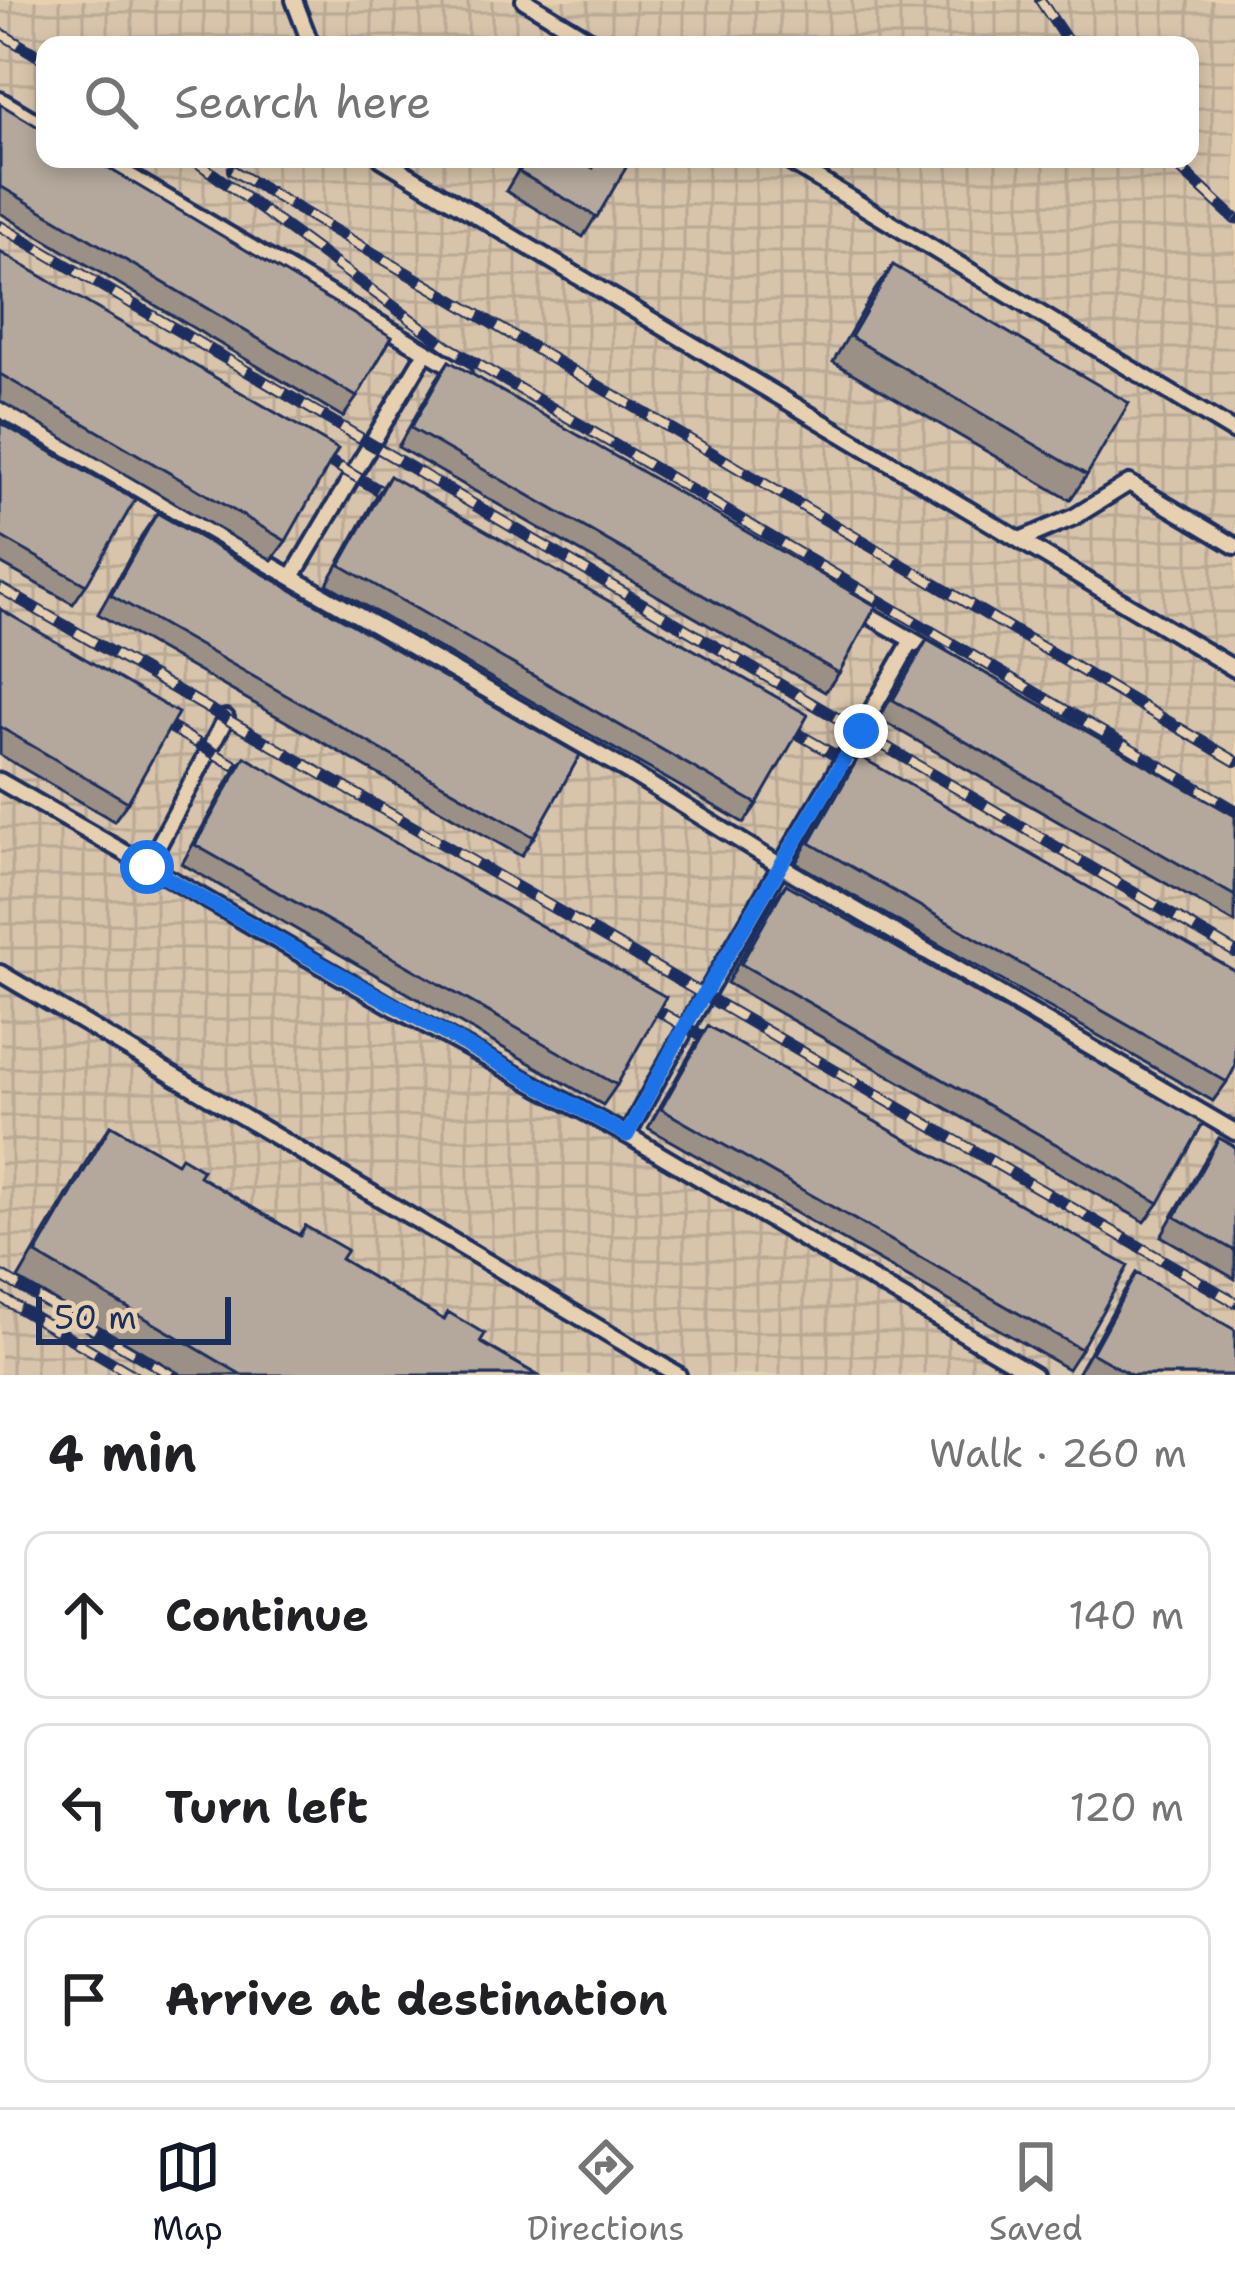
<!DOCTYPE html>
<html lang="en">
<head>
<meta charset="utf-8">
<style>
	body { margin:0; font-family:"Shantell Sans",sans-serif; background:#f2f2f2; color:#202124 }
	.scale { position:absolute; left:36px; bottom:30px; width:195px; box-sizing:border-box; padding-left:12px; border:6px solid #1b2f5e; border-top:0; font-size:33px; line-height:42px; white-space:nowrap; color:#1b2f5e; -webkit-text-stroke:9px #e7d0b0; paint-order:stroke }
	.stop { position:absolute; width:36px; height:36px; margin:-27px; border:9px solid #1a73e8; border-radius:50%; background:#fff }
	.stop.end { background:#1a73e8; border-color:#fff; box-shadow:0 3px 12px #0008 }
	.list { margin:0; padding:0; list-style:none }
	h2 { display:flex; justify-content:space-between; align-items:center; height:156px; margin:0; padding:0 48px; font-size:51px }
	h2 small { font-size:39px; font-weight:400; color:#757577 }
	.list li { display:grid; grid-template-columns:78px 1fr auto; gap:36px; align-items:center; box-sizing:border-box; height:168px; margin:0 24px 24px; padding:0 24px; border:3px solid #e0e0e0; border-radius:24px }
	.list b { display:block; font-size:45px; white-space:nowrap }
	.list em { font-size:39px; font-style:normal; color:#757577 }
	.icon { flex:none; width:66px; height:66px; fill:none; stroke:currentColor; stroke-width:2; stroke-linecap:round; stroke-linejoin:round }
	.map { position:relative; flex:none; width:1235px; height:1375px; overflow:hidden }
	.search { position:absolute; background:#fff; box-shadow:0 6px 18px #0003; left:36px; right:36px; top:36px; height:132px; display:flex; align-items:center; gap:30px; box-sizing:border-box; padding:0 42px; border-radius:24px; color:#757577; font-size:45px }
	.sheet { height:732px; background:#fff }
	nav { display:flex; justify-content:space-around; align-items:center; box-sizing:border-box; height:168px; border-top:3px solid #e0e0e0; background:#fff; font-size:33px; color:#757577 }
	nav a { display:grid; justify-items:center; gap:6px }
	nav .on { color:#111827 }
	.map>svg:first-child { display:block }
	.industrial { fill:url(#industrial-grid); fill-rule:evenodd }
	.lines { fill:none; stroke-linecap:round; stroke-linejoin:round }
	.service-casing { stroke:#1b2f5e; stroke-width:22 }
	.service { stroke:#e7d0b0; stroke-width:14 }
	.rail-casing { stroke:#1b2f5e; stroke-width:12 }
	.rail { stroke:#e7d0b0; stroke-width:8; stroke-dasharray:22; stroke-linecap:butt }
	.wall { fill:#9b9086; stroke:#1b2f5e; stroke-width:3 }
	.building { fill:#b4a89c; stroke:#1b2f5e; stroke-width:3 }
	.route { stroke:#1a73e8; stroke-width:15 }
</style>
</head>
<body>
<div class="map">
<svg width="1235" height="1375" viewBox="0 0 1235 1375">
	<defs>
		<pattern id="industrial-grid" width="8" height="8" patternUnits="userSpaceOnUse" patternTransform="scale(3)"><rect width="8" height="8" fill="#d8c4aa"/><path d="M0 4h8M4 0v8" fill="none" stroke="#b9a995"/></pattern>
	</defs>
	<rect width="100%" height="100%" fill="#e7d0b0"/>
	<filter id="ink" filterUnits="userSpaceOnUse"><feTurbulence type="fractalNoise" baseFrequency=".00833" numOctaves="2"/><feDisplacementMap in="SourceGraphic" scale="24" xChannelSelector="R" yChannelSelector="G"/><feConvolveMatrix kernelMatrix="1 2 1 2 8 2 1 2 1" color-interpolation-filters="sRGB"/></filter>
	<g filter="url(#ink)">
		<!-- industrial -->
		<path class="industrial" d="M0,0H1235V1375H0ZM45,45H1190V159H45Z"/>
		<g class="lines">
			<defs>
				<path id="service" d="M294,0L311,45
					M524,0L598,45
					M0,100L45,127
					M101,159L463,373
					M382,159L1235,669
					M785,159L1235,432
					M0,409L631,773L781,866L1235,1132
					M1020,540L1074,517L1129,483L1235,546
					M292,577L426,352
					M858,609L938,655
					M0,781L402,1012L627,1135L1034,1375
					M147,867L226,718
					M0,973L678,1375
					M627,1135C717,967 819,806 912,640"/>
			</defs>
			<!-- service casing -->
			<use href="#service" class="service-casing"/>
			<!-- service -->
			<use href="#service" class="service"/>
			<defs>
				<path id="rail" d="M1040,0L1070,45
					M0,33L45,60
					M193,159L450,348L1235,810
					M1170,159L1235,219
					M232,170L1235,761
					M0,226L1235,952
					M302,445L411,509
					M0,588L1235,1302
					M140,709L264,783
					M769,717L883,783
					M627,993L731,1053
					M0,1275L172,1375
					M0,1297L133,1375"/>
			</defs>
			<!-- rail casing -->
			<use href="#rail" class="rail-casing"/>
			<!-- rail -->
			<use href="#rail" class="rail"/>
		</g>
		<!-- wall -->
		<path class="wall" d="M0,104L357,397L343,417L0,213Z
			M525,159H577L591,167L596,159H631L583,237L506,191Z
			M0,252L286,541L272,560L0,401Z
			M893,265L1087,475L1070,500L833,362L875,290Z
			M449,361L839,673L825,692L398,447L436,380Z
			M0,423L86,585L73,604L0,563Z
			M390,476L757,804L744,823L327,584L377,495Z
			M157,513L534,837L521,856L98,614L144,532Z
			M0,609L128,802L114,821L0,755Z
			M927,640L1235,816V923L879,719L913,659Z
			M859,756L1227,1082L1213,1101L796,863L845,775Z
			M245,757L617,1085L603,1105L182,864L231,776Z
			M786,884L1159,1203L1145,1222L727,983L772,903Z
			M708,1026L1081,1349L1068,1369L648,1128L695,1045Z
			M111,1125L299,1235L305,1226L341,1259L537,1375H182L18,1279L93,1150Z
			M1219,1138L1235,1147V1279L1161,1236L1206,1158Z
			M1136,1273L1235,1375H1083L1078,1372L1123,1293Z"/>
		<!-- building -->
		<path class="building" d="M0,104L45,131V159H93L392,337L357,397L0,186Z
			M527,159H577L593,168L598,159H631L597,217L519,172Z
			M0,252L338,449L286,541L0,374Z
			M893,265L1129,403L1087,475L851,337Z
			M449,361L876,606L839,673L411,428Z
			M0,423L135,500L86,585L0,536Z
			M390,476L808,715L757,804L340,565Z
			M157,513L580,755L534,837L111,595Z
			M0,609L178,713L128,802L0,727Z
			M927,640L1235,816V896L893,700Z
			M859,756L1235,971V1067L1227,1082L810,843Z
			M245,757L666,997L617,1085L195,845Z
			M786,884L1203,1123L1159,1203L741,964Z
			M708,1026L1128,1266L1081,1349L661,1109Z
			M111,1125L177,1163L181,1157L203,1170L199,1176L300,1236L305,1226L347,1250L341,1259L444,1320L448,1312L485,1334L480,1342L537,1375H242L36,1254Z
			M1219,1138L1235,1147V1251L1175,1217Z
			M1136,1273L1235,1330V1375H1131L1092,1353Z"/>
	</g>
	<g class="lines" filter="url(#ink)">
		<!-- route -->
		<path class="route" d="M147,867L627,1135L685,1026L861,731"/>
	</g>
</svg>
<div class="scale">50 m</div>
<div class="stop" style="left:147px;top:867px"></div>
<div class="stop end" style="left:861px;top:731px"></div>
<div class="search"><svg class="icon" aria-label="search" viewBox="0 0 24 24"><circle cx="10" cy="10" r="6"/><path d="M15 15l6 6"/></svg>Search here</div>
</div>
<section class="sheet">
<h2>4 min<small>Walk · 260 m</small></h2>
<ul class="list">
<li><svg class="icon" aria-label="ahead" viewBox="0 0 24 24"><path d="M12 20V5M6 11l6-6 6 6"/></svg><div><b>Continue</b></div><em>140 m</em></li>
<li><svg class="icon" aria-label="left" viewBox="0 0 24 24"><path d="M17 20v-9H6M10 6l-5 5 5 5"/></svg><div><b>Turn left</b></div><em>120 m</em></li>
<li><svg class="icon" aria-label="arrive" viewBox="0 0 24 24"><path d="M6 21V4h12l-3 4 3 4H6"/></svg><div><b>Arrive at destination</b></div></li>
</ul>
</section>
<nav>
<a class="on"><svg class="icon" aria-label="map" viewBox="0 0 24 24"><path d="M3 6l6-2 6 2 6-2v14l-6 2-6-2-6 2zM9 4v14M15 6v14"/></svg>Map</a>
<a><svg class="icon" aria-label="directions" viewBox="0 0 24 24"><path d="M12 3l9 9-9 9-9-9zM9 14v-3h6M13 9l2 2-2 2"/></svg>Directions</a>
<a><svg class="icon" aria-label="saved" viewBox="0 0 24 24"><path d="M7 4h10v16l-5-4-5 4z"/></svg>Saved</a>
</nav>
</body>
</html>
